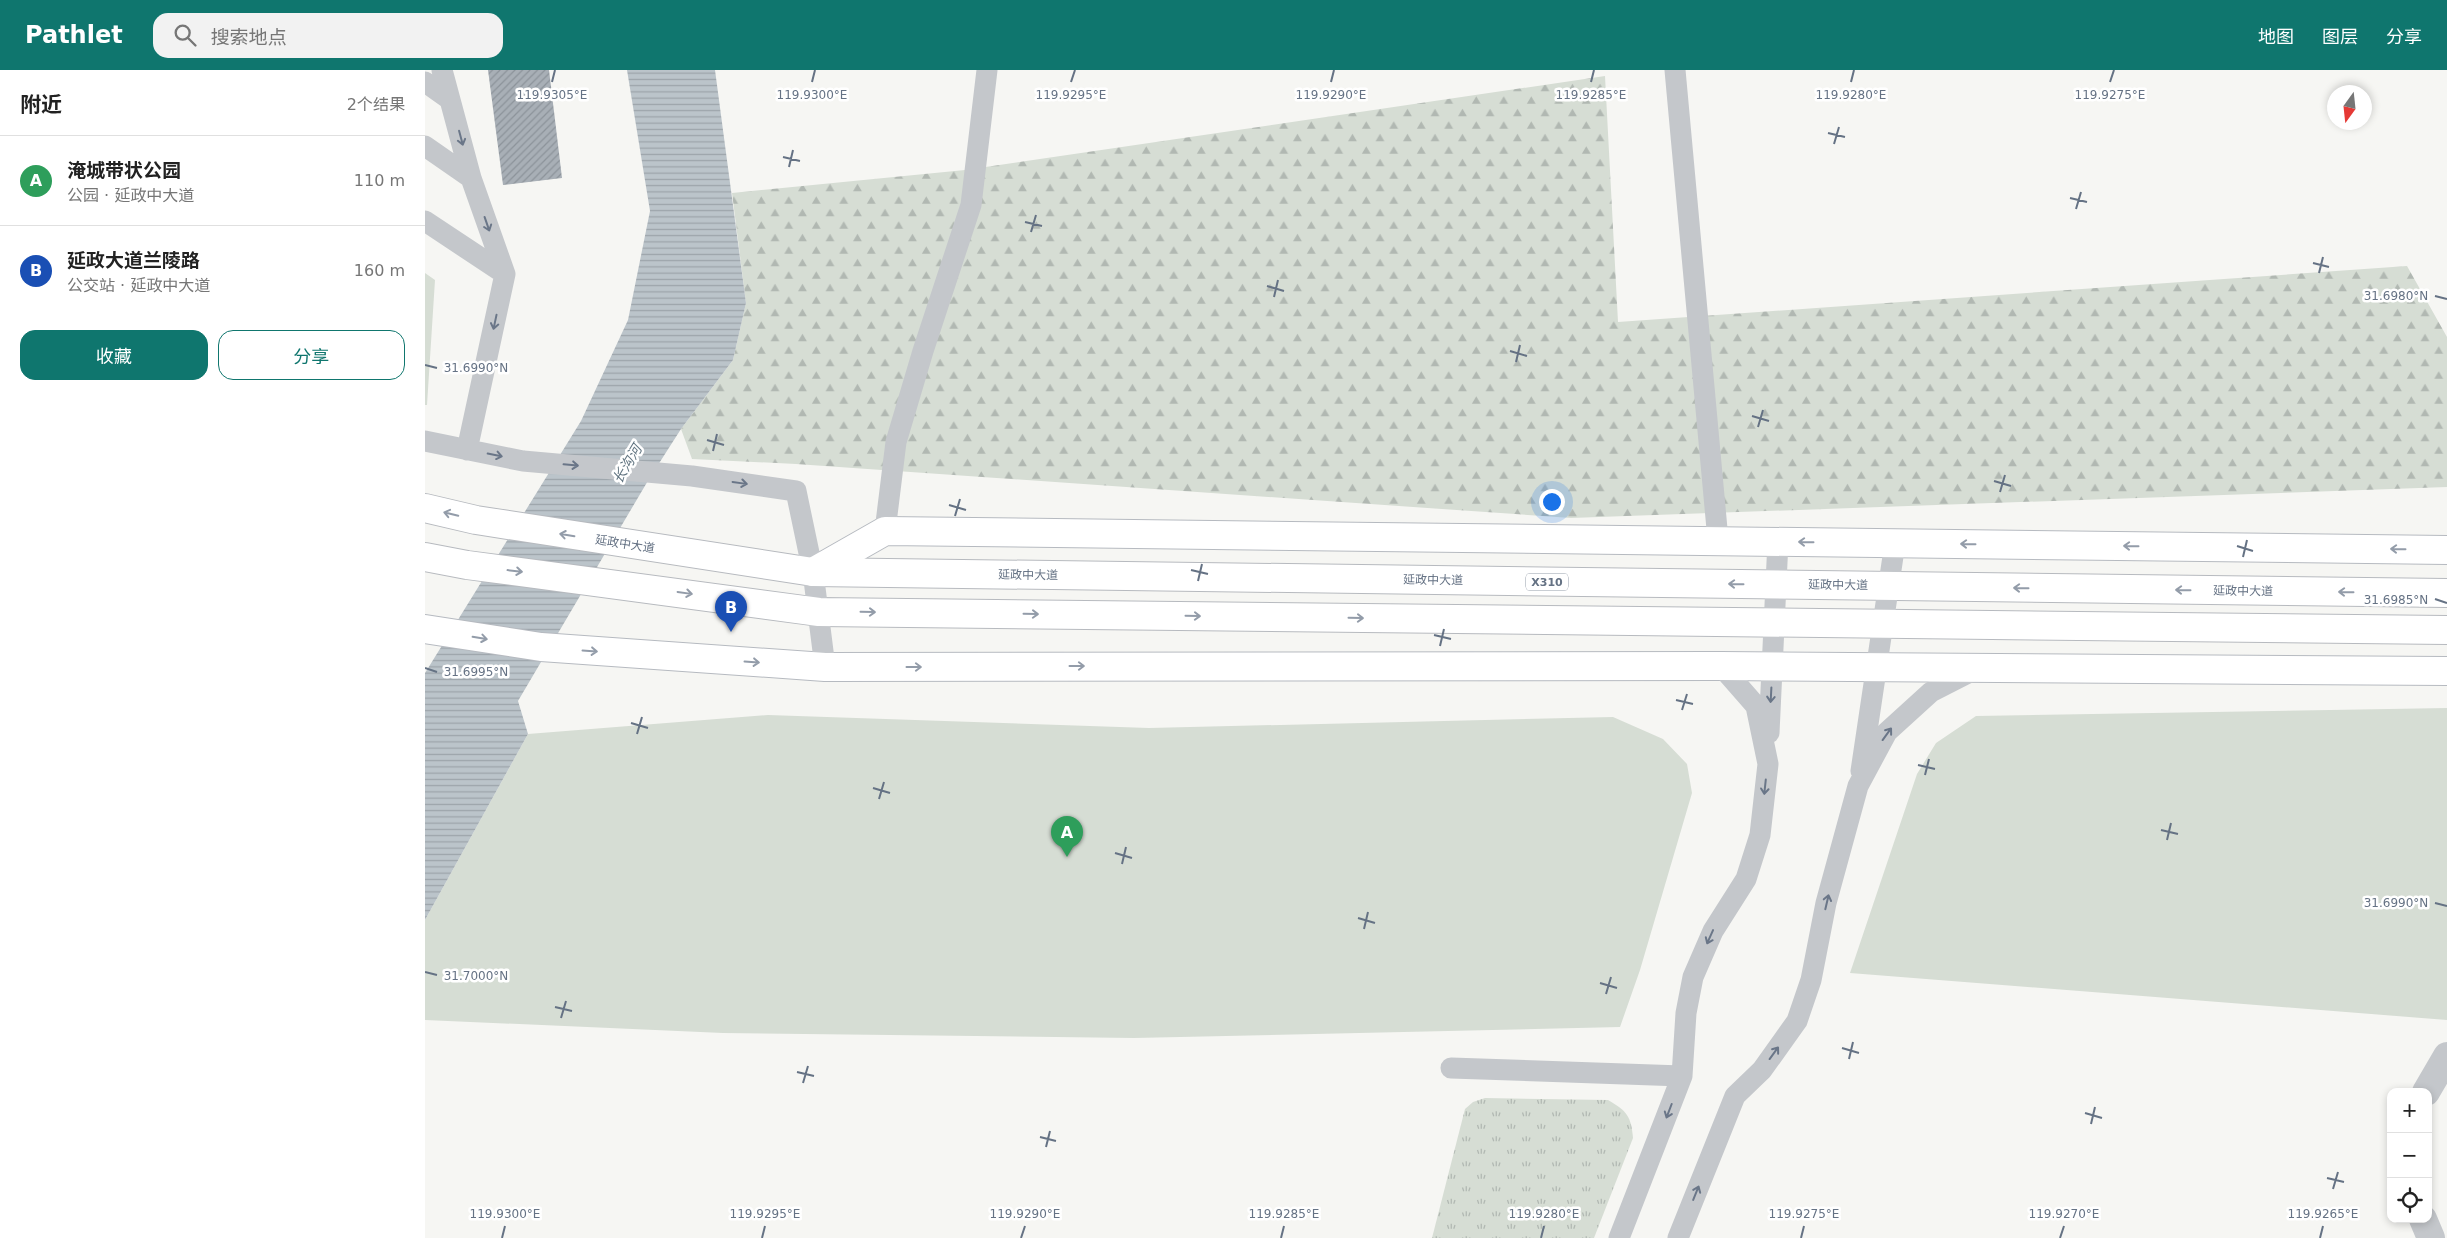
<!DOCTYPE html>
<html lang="zh">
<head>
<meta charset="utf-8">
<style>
	body { margin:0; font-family:"DejaVu Sans","Noto Sans SC",sans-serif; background:#f2f2f2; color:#222 }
	.controls { position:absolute; right:15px; bottom:15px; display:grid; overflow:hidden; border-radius:10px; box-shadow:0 2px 8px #0003 }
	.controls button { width:45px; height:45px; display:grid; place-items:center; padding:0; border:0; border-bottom:1px solid #e0e0e0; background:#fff; color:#222; font:25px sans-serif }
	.compass { position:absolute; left:1902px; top:15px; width:45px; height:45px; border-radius:50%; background:#fff; box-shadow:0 2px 8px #0003; rotate:195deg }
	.you { position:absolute; left:1126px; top:431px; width:18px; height:18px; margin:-12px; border:4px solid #fff; border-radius:50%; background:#1a73e8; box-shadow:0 0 0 8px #1a73e833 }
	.badge { display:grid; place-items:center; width:32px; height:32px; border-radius:50%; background:#0f766e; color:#fff; font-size:16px; font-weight:700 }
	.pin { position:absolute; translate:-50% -41px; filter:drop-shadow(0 1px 2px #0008) }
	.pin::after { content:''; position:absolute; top:26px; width:18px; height:15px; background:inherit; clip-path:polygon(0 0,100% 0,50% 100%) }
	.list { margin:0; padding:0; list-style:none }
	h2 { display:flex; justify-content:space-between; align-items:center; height:65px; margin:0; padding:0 20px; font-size:21px }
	h2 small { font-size:16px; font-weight:400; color:#767676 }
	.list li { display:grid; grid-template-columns:32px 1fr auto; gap:15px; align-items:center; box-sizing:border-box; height:90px; padding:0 20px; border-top:1px solid #e0e0e0 }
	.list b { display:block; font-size:19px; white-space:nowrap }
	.list p { margin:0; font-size:16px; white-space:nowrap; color:#767676 }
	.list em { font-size:16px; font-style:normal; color:#767676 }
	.actions { display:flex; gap:10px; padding:15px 20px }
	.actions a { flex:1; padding:11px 0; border:1px solid #0f766e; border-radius:15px; text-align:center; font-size:18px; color:#0f766e }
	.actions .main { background:#0f766e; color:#fff }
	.icon { flex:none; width:28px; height:28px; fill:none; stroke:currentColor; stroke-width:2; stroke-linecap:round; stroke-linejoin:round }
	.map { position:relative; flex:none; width:2022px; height:1168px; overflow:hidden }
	header { display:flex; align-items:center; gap:30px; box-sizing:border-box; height:70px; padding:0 25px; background:#0f766e; color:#fff }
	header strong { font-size:24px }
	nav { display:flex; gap:28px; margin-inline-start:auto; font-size:18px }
	.search { width:350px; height:45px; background:#f2f2f2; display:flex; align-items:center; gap:12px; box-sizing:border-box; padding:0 18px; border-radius:15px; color:#767676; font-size:19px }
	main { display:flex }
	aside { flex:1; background:#fff }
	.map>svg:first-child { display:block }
	.grass { fill:url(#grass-tufts) }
	.forest { fill:url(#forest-firs) }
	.park { fill:#d6ddd4 }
	.water { fill:url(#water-rules) }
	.building { fill:url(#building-hatch) }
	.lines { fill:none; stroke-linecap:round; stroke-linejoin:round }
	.secondary-casing { stroke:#b6bac0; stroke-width:30 }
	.primary-casing { stroke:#b7babf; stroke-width:30 }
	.lane { stroke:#c4c7cb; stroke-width:21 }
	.street { stroke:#c4c7cb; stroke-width:28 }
	.secondary { stroke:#fff; stroke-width:28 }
	.primary { stroke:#fff; stroke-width:28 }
	.oneway { stroke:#6a7688 }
	.oneway2 { stroke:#939ca9 }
	.ticks { fill:none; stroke:#657284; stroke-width:2 }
	.labels { text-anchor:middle; stroke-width:5; stroke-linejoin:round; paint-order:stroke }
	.shield { fill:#fff; stroke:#939ca9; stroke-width:1 }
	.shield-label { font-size:11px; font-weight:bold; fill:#657284 }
	.street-label { font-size:12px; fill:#657284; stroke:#fff }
	.water-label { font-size:14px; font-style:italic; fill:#617480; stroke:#fff }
	.ticks-label { font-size:12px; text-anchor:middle; fill:#657284; stroke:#fff; stroke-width:5; stroke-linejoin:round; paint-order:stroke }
</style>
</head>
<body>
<header>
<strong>Pathlet</strong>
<div class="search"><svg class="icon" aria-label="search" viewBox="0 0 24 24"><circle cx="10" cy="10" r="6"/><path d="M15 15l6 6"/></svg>搜索地点</div>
<nav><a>地图</a><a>图层</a><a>分享</a></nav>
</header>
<main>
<aside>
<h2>附近<small>2个结果</small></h2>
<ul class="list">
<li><span class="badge" style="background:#2e9e5b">A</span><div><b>淹城带状公园</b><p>公园 · 延政中大道</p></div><em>110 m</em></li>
<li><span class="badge" style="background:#1a4fb4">B</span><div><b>延政大道兰陵路</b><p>公交站 · 延政中大道</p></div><em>160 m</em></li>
</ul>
<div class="actions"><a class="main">收藏</a><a>分享</a></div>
</aside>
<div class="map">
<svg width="2022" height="1168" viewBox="0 0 2022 1168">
	<defs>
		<pattern id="grass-tufts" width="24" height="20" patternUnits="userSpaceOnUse" patternTransform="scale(1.25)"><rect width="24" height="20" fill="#d6ddd4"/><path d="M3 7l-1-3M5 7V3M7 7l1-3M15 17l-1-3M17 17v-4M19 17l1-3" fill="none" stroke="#b1b8b2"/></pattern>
		<pattern id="forest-firs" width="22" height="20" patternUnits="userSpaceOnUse" patternTransform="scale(1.25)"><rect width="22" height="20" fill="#d6ddd4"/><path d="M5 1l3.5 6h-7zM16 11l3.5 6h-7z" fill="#b1b8b2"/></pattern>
		<pattern id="water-rules" width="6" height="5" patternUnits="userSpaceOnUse" patternTransform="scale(1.25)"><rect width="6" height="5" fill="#bbc4ca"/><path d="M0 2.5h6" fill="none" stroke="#9ca4aa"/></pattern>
		<pattern id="building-hatch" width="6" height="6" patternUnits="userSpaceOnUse" patternTransform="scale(1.25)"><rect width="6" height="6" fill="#a8afb6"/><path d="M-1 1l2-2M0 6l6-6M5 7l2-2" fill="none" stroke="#8c939a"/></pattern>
	</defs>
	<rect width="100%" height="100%" fill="#f6f6f3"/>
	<!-- grass -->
	<path class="grass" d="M1060,1028L1183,1030C1202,1041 1206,1046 1208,1068L1169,1168H1007L1040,1039L1048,1032Z"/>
	<!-- forest -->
	<path class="forest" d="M1180,6L1193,252L1982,196L2022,267V417L1146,448L371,394L267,389L256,359L308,290L321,233L307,123L540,100Z"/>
	<!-- park -->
	<path class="park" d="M0,203L10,210L2,335H0Z
		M2022,638V950L1425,903L1492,704L1511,673L1551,646Z
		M343,645L724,658L1188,647L1238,669L1262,694L1267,723L1215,900L1195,957L709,968L298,963L0,950V850L103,664Z"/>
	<!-- water -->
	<path class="water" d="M202,0H290L321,233L308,290L256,359L224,409L93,631L103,664L0,850V603L156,351L203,250L225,141Z"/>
	<!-- building -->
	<path class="building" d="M63,0H124L137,108L78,115Z"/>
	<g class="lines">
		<defs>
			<path id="secondary" d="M388,502L460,461L2022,480
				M0,559L116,577L400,597L1296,596L2022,601"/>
			<path id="primary" d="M0,438L51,450L388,502L2022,523
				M0,487L42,495L394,542L2022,560"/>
		</defs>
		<!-- secondary casing -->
		<use href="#secondary" class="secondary-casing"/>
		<!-- primary casing -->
		<use href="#primary" class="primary-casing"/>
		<!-- lane -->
		<path class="lane" d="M17,0L46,108L80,204L42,380
			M1250,0L1293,470
			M0,12L24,29
			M0,76L46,108
			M0,151L80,204
			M0,371L98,391L267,406L371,421L388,502L400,597
			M460,461L471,372L498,281L546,135L562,0
			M1344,663L1353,471
			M1436,701L1470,473
			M1026,998L1257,1006
			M1194,1168L1257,1006L1261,943L1268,907L1288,861L1321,809L1335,765L1343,694L1331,636L1296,596
			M1253,1168L1310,1026L1337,1000L1372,951L1386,910L1401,833L1433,716L1462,662L1506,622L1553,598"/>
		<!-- street -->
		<path class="street" d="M2001,1022L2022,986
			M1998,1149L2006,1168"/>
		<!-- secondary -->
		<use href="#secondary" class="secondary"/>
		<!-- primary -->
		<use href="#primary" class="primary"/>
	</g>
	<!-- one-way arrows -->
	<defs><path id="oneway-shaft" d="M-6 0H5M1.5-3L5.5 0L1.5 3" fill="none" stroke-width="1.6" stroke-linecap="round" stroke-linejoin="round" transform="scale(1.25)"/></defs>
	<g class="oneway">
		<use href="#oneway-shaft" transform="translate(36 68) rotate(75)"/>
		<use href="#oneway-shaft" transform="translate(62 154) rotate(71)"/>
		<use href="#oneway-shaft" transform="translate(70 252) rotate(102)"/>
		<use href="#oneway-shaft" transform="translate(70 385) rotate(11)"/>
		<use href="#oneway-shaft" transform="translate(146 395) rotate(5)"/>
		<use href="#oneway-shaft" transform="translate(315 413) rotate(8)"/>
		<use href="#oneway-shaft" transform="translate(1346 625) rotate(93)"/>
		<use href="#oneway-shaft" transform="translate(1462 664) rotate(-54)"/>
		<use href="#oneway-shaft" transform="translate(1340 717) rotate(96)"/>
		<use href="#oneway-shaft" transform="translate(1402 832) rotate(-77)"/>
		<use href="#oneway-shaft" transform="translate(1285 867) rotate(114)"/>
		<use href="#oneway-shaft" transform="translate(1349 983) rotate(-54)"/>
		<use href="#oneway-shaft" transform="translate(1244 1041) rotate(111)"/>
		<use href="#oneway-shaft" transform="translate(1271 1123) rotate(-68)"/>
	</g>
	<g class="oneway2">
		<use href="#oneway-shaft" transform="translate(26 444) rotate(-166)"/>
		<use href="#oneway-shaft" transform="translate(142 465) rotate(-171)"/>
		<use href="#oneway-shaft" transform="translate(1381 472) rotate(-179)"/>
		<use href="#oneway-shaft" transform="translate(1543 474) rotate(-179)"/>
		<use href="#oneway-shaft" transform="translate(1706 476) rotate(-179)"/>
		<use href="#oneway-shaft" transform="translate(1973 479) rotate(-179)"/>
		<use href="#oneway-shaft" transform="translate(90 501) rotate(7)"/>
		<use href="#oneway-shaft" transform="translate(1311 514) rotate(-179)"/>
		<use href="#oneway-shaft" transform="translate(1596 518) rotate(-179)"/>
		<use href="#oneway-shaft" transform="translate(1758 520) rotate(-179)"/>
		<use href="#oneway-shaft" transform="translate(1921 522) rotate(-179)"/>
		<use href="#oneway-shaft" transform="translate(260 523) rotate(8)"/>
		<use href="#oneway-shaft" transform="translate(443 542) rotate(1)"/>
		<use href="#oneway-shaft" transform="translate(606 544) rotate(1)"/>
		<use href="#oneway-shaft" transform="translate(768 546) rotate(1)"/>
		<use href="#oneway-shaft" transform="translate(931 548) rotate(1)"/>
		<use href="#oneway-shaft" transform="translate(55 568) rotate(9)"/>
		<use href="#oneway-shaft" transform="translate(165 581) rotate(4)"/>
		<use href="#oneway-shaft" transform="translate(327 592) rotate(4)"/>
		<use href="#oneway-shaft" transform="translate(652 596)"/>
		<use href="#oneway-shaft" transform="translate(489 597)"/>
	</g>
	<!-- ticks -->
	<path class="ticks" d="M127,12L130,0M387,12L390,0M646,12L650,0M906,12L909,0M1166,12L1169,0M1426,12L1429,0M1685,12L1689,0M1403,63L1420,67M1409,74L1414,57M358,87L375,91M364,97L368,80M1645,128L1662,132M1651,139L1656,122M600,152L617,156M606,162L611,145M1888,193L1904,197M1894,203L1898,187M842,216L859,221M2010,226L2022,229M849,227L853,210M1085,281L1102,286M1091,292L1095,275M0,295L12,298M1327,346L1344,351M1333,357L1338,340M282,370L299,375M288,381L292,364M1569,411L1586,416M1575,422L1580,405M524,435L541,440M530,446L535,429M1812,476L1828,481M1818,487L1822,470M766,500L783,504M773,511L777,494M2010,529L2022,533M1009,565L1026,569M1015,576L1019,559M0,598L12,602M1251,630L1268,634M1257,640L1262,624M206,653L223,658M212,664L217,647M1493,695L1510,699M1500,705L1504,689M448,718L465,723M454,729L459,712M1736,760L1753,764M1742,770L1746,753M690,783L707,788M697,794L701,777M2010,833L2022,836M933,848L950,853M939,859L943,842M0,902L12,905M1175,913L1192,918M1181,924L1186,907M130,937L147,941M136,948L141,931M1417,978L1434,983M1424,989L1428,972M372,1002L389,1006M378,1013L383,996M1660,1043L1677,1048M1666,1054L1670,1037M615,1067L631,1071M621,1077L625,1061M1902,1108L1919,1112M1908,1119L1913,1102M77,1168L80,1156M337,1168L340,1156M596,1168L600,1156M856,1168L859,1156M1116,1168L1119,1156M1376,1168L1379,1156M1635,1168L1639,1156M1895,1168L1898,1156"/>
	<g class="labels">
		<!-- shield labels -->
		<rect class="shield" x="1101" y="503.5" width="42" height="17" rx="4"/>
		<g class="shield-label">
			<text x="1122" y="516">X310</text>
		</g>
		<!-- street labels -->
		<g class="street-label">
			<text transform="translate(200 474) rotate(9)" y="4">延政中大道</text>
			<text transform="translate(603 505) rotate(1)" y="4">延政中大道</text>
			<text transform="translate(1008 510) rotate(1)" y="4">延政中大道</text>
			<text transform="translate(1413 515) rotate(1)" y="4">延政中大道</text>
			<text transform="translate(1818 521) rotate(1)" y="4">延政中大道</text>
		</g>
		<!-- water labels -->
		<g class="water-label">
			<text transform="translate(202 394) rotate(-59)" y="5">长沟河</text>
		</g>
	</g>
	<g class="ticks-label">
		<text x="127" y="29">119.9305°E</text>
		<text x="387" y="29">119.9300°E</text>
		<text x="646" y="29">119.9295°E</text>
		<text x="906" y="29">119.9290°E</text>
		<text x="1166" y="29">119.9285°E</text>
		<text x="1426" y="29">119.9280°E</text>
		<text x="1685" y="29">119.9275°E</text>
		<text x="1971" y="230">31.6980°N</text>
		<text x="51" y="302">31.6990°N</text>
		<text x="1971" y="534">31.6985°N</text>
		<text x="51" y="606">31.6995°N</text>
		<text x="1971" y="837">31.6990°N</text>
		<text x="51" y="910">31.7000°N</text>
		<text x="80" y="1148">119.9300°E</text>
		<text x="340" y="1148">119.9295°E</text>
		<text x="600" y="1148">119.9290°E</text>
		<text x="859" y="1148">119.9285°E</text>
		<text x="1119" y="1148">119.9280°E</text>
		<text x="1379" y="1148">119.9275°E</text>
		<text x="1639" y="1148">119.9270°E</text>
		<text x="1898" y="1148">119.9265°E</text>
	</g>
</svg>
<div class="controls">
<button>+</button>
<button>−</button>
<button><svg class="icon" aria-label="locate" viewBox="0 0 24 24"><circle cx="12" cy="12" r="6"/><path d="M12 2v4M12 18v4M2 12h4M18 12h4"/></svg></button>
</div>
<svg class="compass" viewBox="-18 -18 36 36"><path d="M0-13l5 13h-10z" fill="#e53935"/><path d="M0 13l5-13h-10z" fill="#767676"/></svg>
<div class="you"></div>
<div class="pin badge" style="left:642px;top:787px;background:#2e9e5b">A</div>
<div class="pin badge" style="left:306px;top:562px;background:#1a4fb4">B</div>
</div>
</main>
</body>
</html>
